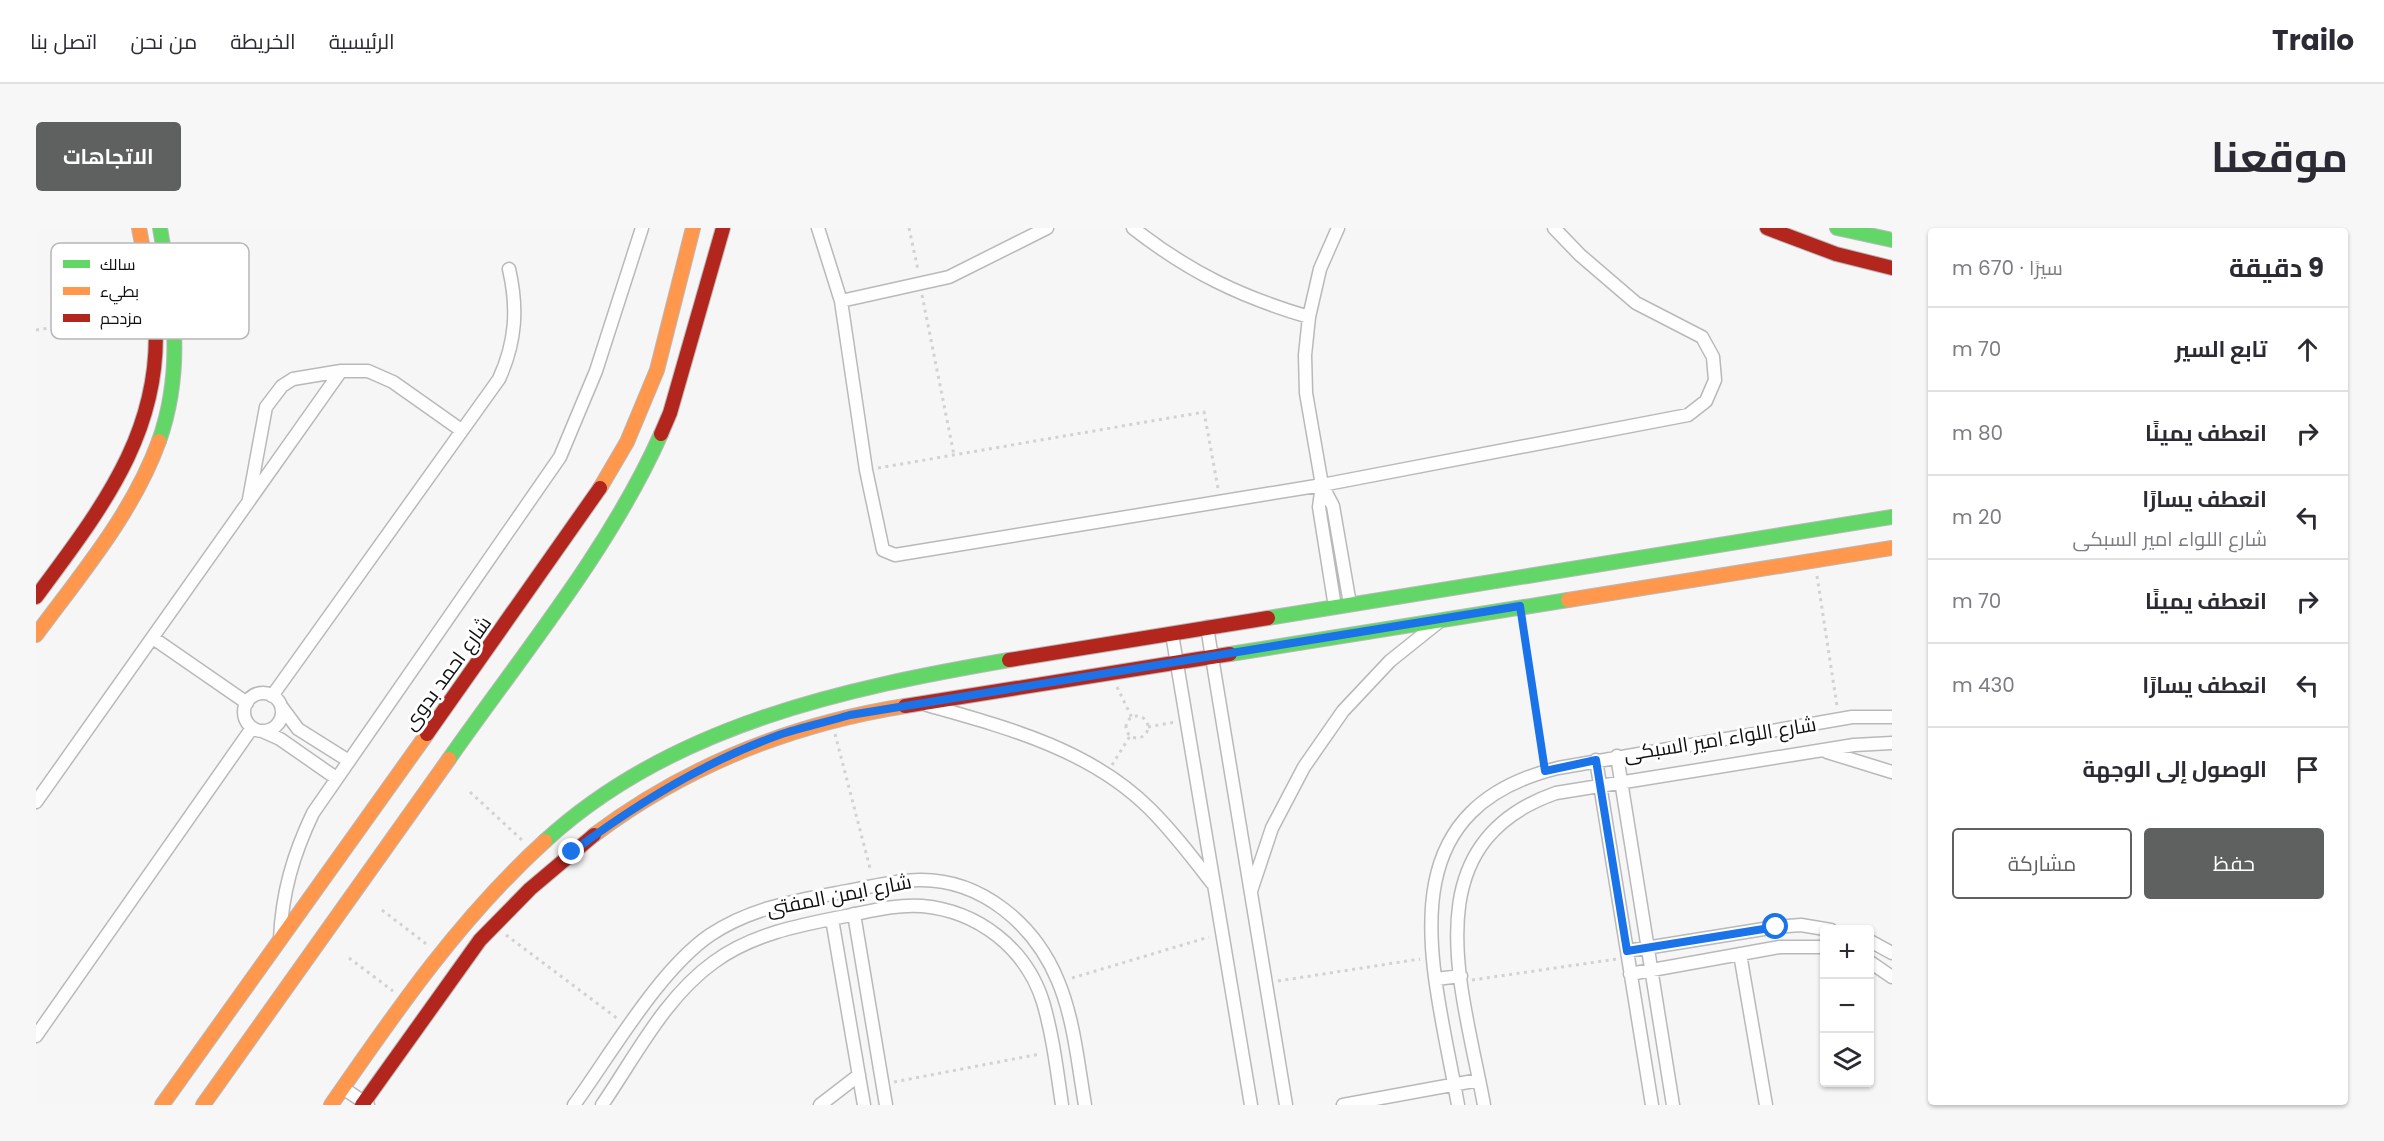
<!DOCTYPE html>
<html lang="ar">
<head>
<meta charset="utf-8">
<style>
	body { margin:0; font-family:Poppins,Cairo,sans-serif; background:#f7f7f7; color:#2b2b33; direction:rtl }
	.controls { position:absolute; right:18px; bottom:18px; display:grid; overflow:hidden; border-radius:6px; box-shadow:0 2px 4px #0004 }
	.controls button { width:54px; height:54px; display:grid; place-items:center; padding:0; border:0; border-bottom:2px solid #e1e1e2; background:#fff; color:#2b2b33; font:30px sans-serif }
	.stop { position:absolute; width:18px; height:18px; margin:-14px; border:4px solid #1a73e8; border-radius:50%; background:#fff }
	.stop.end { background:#1a73e8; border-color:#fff; box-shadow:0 2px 6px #0008 }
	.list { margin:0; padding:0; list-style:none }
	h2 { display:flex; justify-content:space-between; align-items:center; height:78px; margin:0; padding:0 24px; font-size:26px }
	h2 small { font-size:20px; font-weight:400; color:#7c7c81 }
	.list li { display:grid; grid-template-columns:39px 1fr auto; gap:18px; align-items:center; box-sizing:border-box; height:84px; padding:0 24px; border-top:2px solid #e1e1e2 }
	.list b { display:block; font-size:22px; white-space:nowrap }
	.list p { margin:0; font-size:20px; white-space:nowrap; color:#7c7c81 }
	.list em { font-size:20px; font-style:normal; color:#7c7c81 }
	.actions { display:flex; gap:12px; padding:18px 24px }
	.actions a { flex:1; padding:14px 0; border:2px solid #5f6060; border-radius:6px; text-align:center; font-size:21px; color:#5f6060 }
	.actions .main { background:#5f6060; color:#fff }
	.icon { flex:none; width:33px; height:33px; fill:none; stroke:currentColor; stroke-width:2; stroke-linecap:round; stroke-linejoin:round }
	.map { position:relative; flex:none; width:1856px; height:877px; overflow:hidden; direction:ltr; border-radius:6px }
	header { display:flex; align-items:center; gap:36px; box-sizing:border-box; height:84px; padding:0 30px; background:#fff; border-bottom:2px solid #e1e1e2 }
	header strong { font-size:28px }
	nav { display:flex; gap:33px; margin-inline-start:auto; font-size:21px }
	.intro { display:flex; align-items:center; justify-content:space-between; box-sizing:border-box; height:144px; padding:0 36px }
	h1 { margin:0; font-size:42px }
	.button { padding:15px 27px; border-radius:6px; background:#5f6060; color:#fff; font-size:21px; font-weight:700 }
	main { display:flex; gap:36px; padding:0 36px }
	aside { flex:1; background:#fff; border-radius:6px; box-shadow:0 2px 4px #0004 }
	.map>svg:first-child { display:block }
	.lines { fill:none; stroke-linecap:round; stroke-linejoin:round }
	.street-casing { stroke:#b9b9ba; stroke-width:15 }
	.fast-casing { stroke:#b9b9ba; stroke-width:16 }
	.slow-casing { stroke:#b9b9ba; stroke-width:16 }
	.jam-casing { stroke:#b9b9ba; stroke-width:16 }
	.path { stroke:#d2d2d2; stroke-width:3; stroke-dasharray:3 4.5; stroke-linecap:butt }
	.street { stroke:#fefefe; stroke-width:12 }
	.fast { stroke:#63d668; stroke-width:14 }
	.slow { stroke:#ff974d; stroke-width:14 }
	.jam { stroke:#b3261e; stroke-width:14 }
	.route { stroke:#1a73e8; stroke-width:8 }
	.labels { text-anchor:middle; stroke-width:6; stroke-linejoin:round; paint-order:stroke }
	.street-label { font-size:20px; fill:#0e0f0f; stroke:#fff }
	.key { fill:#fff; stroke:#b7b7b7; stroke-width:1.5 }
	.key-label { font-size:16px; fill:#0e0f0f }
</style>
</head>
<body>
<header>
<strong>Trailo</strong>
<nav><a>الرئيسية</a><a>الخريطة</a><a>من نحن</a><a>اتصل بنا</a></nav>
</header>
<div class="intro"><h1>موقعنا</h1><a class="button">الاتجاهات</a></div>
<main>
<aside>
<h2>9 دقيقة<small>سيرًا · 670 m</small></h2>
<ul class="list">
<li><svg class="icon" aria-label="ahead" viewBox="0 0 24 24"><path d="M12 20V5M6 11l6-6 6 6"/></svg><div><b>تابع السير</b></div><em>70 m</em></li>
<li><svg class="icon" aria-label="right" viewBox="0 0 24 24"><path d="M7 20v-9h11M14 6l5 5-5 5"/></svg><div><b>انعطف يمينًا</b></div><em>80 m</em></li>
<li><svg class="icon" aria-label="left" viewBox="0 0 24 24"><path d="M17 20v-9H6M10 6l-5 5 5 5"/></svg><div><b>انعطف يسارًا</b><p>شارع اللواء امير السبكى</p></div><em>20 m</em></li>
<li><svg class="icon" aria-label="right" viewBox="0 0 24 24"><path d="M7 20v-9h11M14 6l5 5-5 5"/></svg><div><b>انعطف يمينًا</b></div><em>70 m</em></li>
<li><svg class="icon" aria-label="left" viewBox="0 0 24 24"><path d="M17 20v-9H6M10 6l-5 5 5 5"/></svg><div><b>انعطف يسارًا</b></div><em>430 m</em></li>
<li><svg class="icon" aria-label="arrive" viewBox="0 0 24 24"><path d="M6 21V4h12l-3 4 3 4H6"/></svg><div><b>الوصول إلى الوجهة</b></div></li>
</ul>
<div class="actions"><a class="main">حفظ</a><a>مشاركة</a></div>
</aside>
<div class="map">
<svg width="1856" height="877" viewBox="0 0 1856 877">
	<rect width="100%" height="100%" fill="#f6f6f7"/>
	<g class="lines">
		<defs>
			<path id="street" d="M782,0L805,73L830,242L847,322L859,327L1286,257L1652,187L1670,173L1679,152L1677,129L1666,109L1600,75L1544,27L1518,0
				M1097,0C1153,44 1205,69 1273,89
				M1302,0L1284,41L1273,89L1269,127L1270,165L1286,257L1297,278L1314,376
				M805,73L913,49L1011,0
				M1286,257L1283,279L1299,379
				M213,271L230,179L246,158L257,151L305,143H332L357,154L425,202
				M1171,399L1250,877
				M1136,406L1215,877
				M117,410L211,475
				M208 484a19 19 0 1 1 38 0a19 19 0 1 1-38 0Z
				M236,468L463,151C480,114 482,80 473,41
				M891,477C969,499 1054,521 1114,581C1137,604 1156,629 1176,655
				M245,478L262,501L313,533
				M226,503L244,511L300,550
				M1791,524L1856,544
				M1581,528L1637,877
				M1560,532L1616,877
				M0,574L305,143
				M1215,663L1236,600L1268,539L1307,483L1354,433L1404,393
				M818,686L850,877
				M796,691L828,877
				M244,711C246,665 257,627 277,585L524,229L560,143L606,0
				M1834,713L1856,725
				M1591,723L1740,699L1765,697L1795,702
				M1704,726L1730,877
				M1834,734L1856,749
				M1594,746L1744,719H1788
				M1400,751L1425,748
				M0,808L216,500
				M307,860L332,877
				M538,877C575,826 623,742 674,707C716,679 763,672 811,663C835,659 860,652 883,652C946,651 999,697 1022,753C1038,791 1042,836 1049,877
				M566,877C599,829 629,769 678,734C716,706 764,697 810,688C835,683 861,676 886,678C942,683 990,720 1007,774C1017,808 1021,843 1026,877
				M784,877L823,847
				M1307,877L1443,852
				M1422,877C1399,745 1343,584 1522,540L1816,489H1856
				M1448,877C1427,762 1374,616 1520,565L1818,517L1856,515"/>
			<path id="fast" d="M1801,0L1856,12
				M123,213C149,139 137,75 124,0
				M1232,390L1856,289
				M1194,426L1532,372
				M413,531C485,428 574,321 625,206
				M509,613C635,497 810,460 973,432"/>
			<path id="slow" d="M103,0L118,79
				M564,260L591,214L621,142L657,0
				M1532,372L1856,320
				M0,407C45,346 97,285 123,213
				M558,607C650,538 756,496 869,478
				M126,877L391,506
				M167,877L413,531
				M295,877C360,783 424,690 509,613"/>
			<path id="jam" d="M1731,0L1800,26L1856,40
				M625,206L634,185L687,0
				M0,369C66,280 132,197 118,79
				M973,432L1232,390
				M869,478L1194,426
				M391,506L564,260
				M326,877L444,712L494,661L558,607"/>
		</defs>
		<!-- street casing -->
		<use href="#street" class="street-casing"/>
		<!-- fast casing -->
		<use href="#fast" class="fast-casing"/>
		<!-- slow casing -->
		<use href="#slow" class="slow-casing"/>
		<!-- jam casing -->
		<use href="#jam" class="jam-casing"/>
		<!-- path -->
		<path class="path" d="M873,0L882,42
			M886,67L918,227
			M0,102L104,86
			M842,240L1168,184L1182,260
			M1781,348L1801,478
			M1486,393L1508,532
			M1081,459L1096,490
			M1090 499a11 11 0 1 1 22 0a11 11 0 1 1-22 0Z
			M1112,499L1139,494
			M799,506L835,644
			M1076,537L1094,508
			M434,564L486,612
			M346,682L393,718
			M470,707L582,791
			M313,730L357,763
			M1036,750L1173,709
			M1436,752L1581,731
			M1242,753L1384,731
			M858,854L1004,826"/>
		<!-- street -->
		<use href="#street" class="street"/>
		<!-- fast -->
		<use href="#fast" class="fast"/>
		<!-- slow -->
		<use href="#slow" class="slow"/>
		<!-- jam -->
		<use href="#jam" class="jam"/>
	</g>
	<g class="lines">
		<!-- route -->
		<path class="route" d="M536,624C600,576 668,534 743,507C766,499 791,494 814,487L1484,378L1509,543L1560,532L1591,723L1740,699"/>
	</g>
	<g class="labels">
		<!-- street labels -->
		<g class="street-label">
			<text transform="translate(411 445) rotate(-54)" y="7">شارع احمد بدوى</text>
			<text transform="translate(1684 511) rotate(-9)" y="7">شارع اللواء امير السبكى</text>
			<text transform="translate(803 667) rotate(-11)" y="7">شارع ايمن المفتى</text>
		</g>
	</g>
	<!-- legend -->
	<rect x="15" y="15" width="198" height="96" rx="9" class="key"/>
	<rect x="27" y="32" width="27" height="8" fill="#63d668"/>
	<rect x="27" y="59" width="27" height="8" fill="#ff974d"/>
	<rect x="27" y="86" width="27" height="8" fill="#b3261e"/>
	<g class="key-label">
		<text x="64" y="42">سالك</text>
		<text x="64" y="69">بطيء</text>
		<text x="64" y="96">مزدحم</text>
	</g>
</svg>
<div class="controls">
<button>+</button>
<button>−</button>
<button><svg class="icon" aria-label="layers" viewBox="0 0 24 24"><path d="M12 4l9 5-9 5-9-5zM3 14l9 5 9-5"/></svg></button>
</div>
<div class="stop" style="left:1740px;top:699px"></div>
<div class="stop end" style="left:536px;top:624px"></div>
</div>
</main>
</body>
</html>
